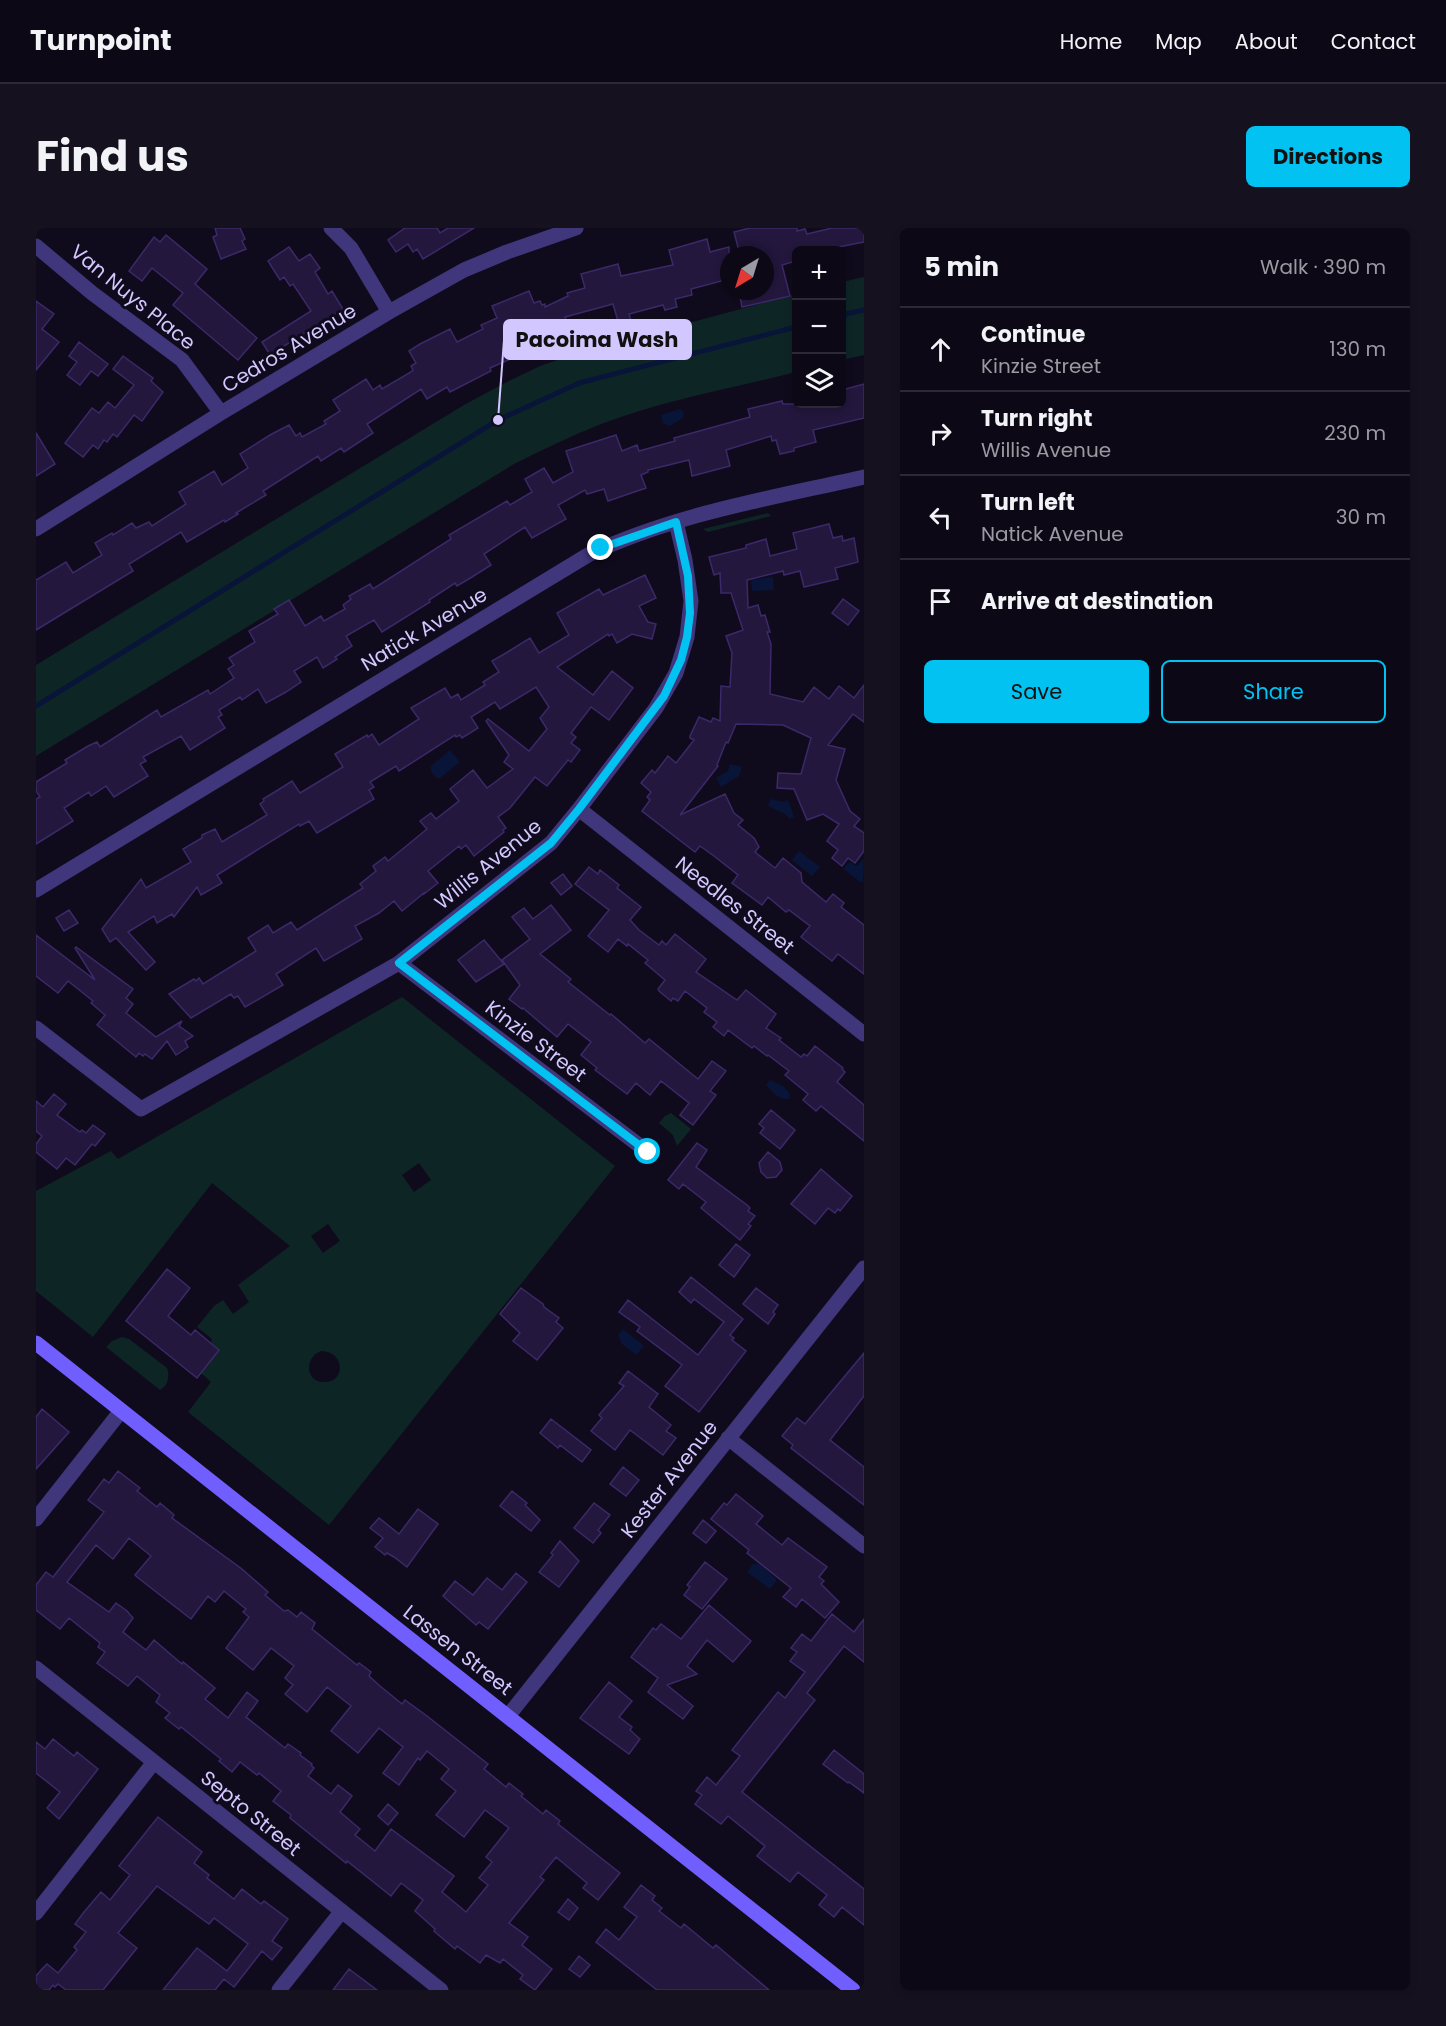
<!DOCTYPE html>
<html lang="en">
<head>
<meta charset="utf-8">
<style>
	body { margin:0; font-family:Poppins,sans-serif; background:#15111e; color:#f1f3f6 }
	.controls { position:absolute; right:18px; top:18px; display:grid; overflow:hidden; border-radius:9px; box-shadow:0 3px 9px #0003 }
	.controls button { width:54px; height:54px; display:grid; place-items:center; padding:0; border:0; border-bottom:2px solid #2c2934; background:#0c0815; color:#f1f3f6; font:30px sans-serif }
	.compass { position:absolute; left:684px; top:18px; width:54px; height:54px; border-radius:50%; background:#0c0815; box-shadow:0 3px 9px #0003; rotate:218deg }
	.stop { position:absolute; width:18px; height:18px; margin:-14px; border:4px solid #01c2f1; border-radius:50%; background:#fff }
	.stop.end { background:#01c2f1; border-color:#fff; box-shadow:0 2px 6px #0008 }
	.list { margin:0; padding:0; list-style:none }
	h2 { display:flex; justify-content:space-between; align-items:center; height:78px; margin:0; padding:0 24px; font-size:26px }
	h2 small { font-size:20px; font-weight:400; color:#9a9aa0 }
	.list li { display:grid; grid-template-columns:39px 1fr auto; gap:18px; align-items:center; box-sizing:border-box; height:84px; padding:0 24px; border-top:2px solid #2c2934 }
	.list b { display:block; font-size:22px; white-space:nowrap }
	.list p { margin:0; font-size:20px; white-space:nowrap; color:#9a9aa0 }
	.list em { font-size:20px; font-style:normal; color:#9a9aa0 }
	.actions { display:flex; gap:12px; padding:18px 24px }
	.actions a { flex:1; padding:14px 0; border:2px solid #01c2f1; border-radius:9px; text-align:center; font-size:21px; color:#01c2f1 }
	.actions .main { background:#01c2f1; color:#111 }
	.icon { flex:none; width:33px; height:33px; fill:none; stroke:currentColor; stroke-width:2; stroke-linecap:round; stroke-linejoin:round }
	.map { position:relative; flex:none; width:828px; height:1762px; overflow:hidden; border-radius:9px }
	header { display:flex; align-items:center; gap:36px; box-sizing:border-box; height:84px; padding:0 30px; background:#0c0815; border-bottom:2px solid #2c2934 }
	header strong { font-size:28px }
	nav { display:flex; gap:33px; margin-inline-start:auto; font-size:21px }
	.intro { display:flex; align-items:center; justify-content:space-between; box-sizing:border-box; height:144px; padding:0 36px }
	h1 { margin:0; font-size:42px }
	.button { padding:15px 27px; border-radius:9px; background:#01c2f1; color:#111; font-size:21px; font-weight:700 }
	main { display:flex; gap:36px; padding:0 36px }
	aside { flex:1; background:#0c0815; border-radius:9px; box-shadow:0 3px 9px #0003 }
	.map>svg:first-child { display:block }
	.green { fill:#0e2526; fill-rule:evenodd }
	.water { fill:#081538 }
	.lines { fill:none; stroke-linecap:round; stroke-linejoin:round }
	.stream { stroke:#081538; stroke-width:5 }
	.building { fill:#23173d; stroke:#3c2969; stroke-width:1.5; fill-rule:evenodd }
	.minor { stroke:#3f367b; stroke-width:15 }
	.secondary { stroke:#715eff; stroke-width:15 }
	.route { stroke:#01c2f1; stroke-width:8 }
	.labels { text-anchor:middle; stroke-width:6; stroke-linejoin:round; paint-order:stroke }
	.street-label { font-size:20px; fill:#d2c7ff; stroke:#100b1c }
	.leader { fill:none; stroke:#d2c7ff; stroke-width:2 }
	.callout-dot { fill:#d2c7ff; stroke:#100b1c; stroke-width:2 }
	.callout { fill:#d2c7ff; stroke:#d2c7ff; stroke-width:2 }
	.callout-label { font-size:21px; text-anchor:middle; font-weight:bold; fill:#111 }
</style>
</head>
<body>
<header>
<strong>Turnpoint</strong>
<nav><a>Home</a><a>Map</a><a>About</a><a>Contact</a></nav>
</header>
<div class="intro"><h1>Find us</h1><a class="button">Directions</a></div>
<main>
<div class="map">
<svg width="828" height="1762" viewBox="0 0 828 1762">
	<rect width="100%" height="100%" fill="#100b1c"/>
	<!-- green -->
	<path class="green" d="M828,49V127L806,132V54Z
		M760,66V144C696,160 628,172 565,196C535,208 506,222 478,236L0,528V437L428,177L467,156L504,138L545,124Z
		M732,285L735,288L672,304L667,301Z
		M366,769L579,938L293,1297L152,1184L175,1154L165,1145L183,1122L175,1114L176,1111L161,1099L178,1078L187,1072L197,1086L213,1074L202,1057L254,1018L176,955L57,1109L0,1063V963L75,923L82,931ZM383,935L395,952L378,964L366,947ZM292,996L304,1013L287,1025L275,1008ZM285,1123C309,1123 310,1154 289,1154C269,1155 268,1129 285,1123Z
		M635,885L655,901L641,918L637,907L623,895L629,888Z
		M86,1109L93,1111L131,1140C134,1148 132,1158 124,1162L70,1119L76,1113Z"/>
	<!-- water -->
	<path class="water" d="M644,181L648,185L647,190L634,198L627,195L625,187Z
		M735,349L737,350L738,362L716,363L715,352Z
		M414,522L424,534L404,550H400L395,543V538Z
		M694,536L706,539L703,548L685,559L680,550L692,543Z
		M735,571L748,574L752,572L758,589L753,591C750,583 737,583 732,577Z
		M763,623L784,639L776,648L756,632Z
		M827,631L828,632L827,654L823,653L808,641L813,634L821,638Z
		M734,852L747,858L754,866L753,871C742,872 737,864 730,857Z
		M587,1101L608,1118L600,1127L586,1116L582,1107Z
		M718,1335L720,1337L722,1335L741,1352L734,1361L711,1344Z"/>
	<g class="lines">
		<!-- stream -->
		<path class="stream" d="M806,87L828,82
			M0,478L462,192L543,155L760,99"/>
	</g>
	<!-- building -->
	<path class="building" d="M179,0H204L209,11L206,13L210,21L185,31L177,9L181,7Z
		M369,0H401L404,5L412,0H438L387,31L381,21L377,24L372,16L360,24L352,12Z
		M714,0H761V3L769,1L771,6L796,0H828V14L787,22H760V33L746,37L754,68L706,79L703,63H729V27H704L698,4Z
		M130,7L171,41L159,56L221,110L202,132L137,77L147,65L116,40L106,53L93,43L118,9L124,14Z
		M671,11L674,24L693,19V51L655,61L656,67L639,71L641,79L629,82L627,77L593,86L596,96L584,100L577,76L529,89L531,95L527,96L534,110L511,120L509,116L454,140L455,143L414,164L411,159L391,171L385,161L331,196L337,205L308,224L305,220L285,233L282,228L227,263L230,267L200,285L202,286L189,294L188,292L151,314L145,304L93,336L97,343L0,402V352L30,334L37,345L66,327L59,315L76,305L77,307L96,295L100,300L113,294L116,298L150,276L143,264L178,243L186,257L212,240L204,226L234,207L253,197L260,208L264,205L266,209L290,196L288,193L304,183L297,172L330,151L337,162L344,157L346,161L375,144L377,142L375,138L380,135L373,123L384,116L414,101L421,114L447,101L445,97L461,90L456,78L493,63L498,75L504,73L506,77L509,76V79L532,68L531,65L549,60L545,46L582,36L585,48L637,37L633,22Z
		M253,19L263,33L274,26L284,40L279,44L292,66L296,63L307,81L234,127L226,114L275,83L257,56L254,58L248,49L244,52L232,33Z
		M0,73L18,86L6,101L23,114L0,142Z
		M43,114L72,136L62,148L55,143L44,157L31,147L41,134L33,128Z
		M87,128L117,150L115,153L127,164L106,193L98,187L81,209L77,206L71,214L68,212L62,221L57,217L47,229L29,215L56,180L63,185L72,174L79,180L98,157L77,141Z
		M828,156V190L777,202L780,214L758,220V223L744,226L740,212L736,213L735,208L690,222L694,238L656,248L653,232L612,242V244L605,247L610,260L572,273L568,261L551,266L549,262L522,277L530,291L496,310L489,299L448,326L455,337L436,349L421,358L419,355L393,372L394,374L346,404L338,392L310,408L316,418L299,429L301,431L287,440L281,429L258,443L265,454L250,464L230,475L222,461L206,472L204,469L183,482L186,487L182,489L189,500L154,522L145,508L107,529L110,533L104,536L112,548L78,569L70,558L55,568L53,564L28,580L37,593L0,616V571L4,569L0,563V554L31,535L29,532L52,518L61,514L64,519L121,482L125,489L172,462L174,466L198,450L192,441L198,437L193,430L219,414L213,403L242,386L238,381L253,372L269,398L285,388L288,393L309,381L307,377L315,371L313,368L334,356L337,361L415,311L413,307L471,273L474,277L496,264L489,251L508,240L517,255L537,244L530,223L580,207L586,223L601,217L603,223L639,213L638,210L714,189L712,181L746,173L747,176H806V162Z
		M0,205L19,236L0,248Z
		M793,296L797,310L806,308L807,313L818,310L822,334L799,340L802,351L768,359L764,343L748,347L747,343L711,352L712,380L722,377L725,388L729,387L734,404H731L735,416L734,466L767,474L778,459L793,471L803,458L818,470L828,457V494L817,486L792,517L809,521L800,552L814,583L824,591L818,598L828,605V623L819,635L812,630L806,638L796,630L802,622L791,613L803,596L787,586L771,592L758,561L741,560L742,545L765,546L775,510L747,497L700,496L692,515L690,514L681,537L682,538L644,587L689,566L698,585L707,592L702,597L718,610L723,619L719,624L739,640L747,630L765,645L766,654L790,674L797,666L808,675L805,679L828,697V746L802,726L796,733L765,709L774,698L753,682L750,684L732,669L726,677L696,655L702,647L678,628L664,618L659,624L606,583L614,572L611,569L615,564L605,555L616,542L619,545L632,528L640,535L658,512L654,510V508L663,489L675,494L677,490L684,493L685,458L694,459L696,425L690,408L707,402L695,365H685L684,345L678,347L673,329L710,320V317L730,311L734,328L761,321L757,305Z
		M609,347L620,370L603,378L612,394L620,396L616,411L596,406L581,415L576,406L573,408L572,406L521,439L557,467L576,443L597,460L573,492L555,479L535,505L540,509L535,515L544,522L535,534L532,532L511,558L499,549L474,580L462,589L470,600L467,602L468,604L438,628L430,617L425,621L423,618L392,643L402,655L388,666V665L366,683L358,673L343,685L319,698L326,711L288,733L280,720L240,746L247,757L209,779L202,768L198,770L195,766L155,790L133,766L158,751L160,753L163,750L167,756L220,723L212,710L232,697L237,705L255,694L261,702L327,660L324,656L340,643L337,638L349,629L352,633L391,601L384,593L395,585L400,591L423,573L414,561L437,542L451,560L477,541L468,534L473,527L450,493L452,491L493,523L511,501L504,490L513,479L500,459L464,481L459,474L435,489L442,500L426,510L424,507L420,509L419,507L363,543L360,538L334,554L338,559L333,562L338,571L281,605L273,593L264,598L263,596L181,647L186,655L165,667L161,659L138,689L136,686L121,695L118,688L92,704L119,734L110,742L80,710L74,714L66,701L105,651L110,660L155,634L147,621L166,610V607L179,601L186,614L194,609L231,587L224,576L228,573L227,571L242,562L256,553L264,565L269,562L307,539L299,526L331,507L332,509L336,506L343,517L383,491L375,480L409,460L415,470L422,466L425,472L449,457L447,454L463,444L456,433L470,425L494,410L503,425L533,407L521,385L563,361L567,367Z
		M807,371L823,383L812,397L796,385Z
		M553,639L562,646L564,642L583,657L581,660L605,679L594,692L603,702L623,717L626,713L630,717L639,706L670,731L660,744L701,772L710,762L740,786L730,800L745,810L743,812L765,829L768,826L771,828L779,818L807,840L806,841L809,844L801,854L828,877V913L785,878L780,883L767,872L772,866L749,847L753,843L732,827L731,828L718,818L716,820L692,802L688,808L677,799L681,794L668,784L671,780L649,763L642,773L637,770L635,773L623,763L622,761L629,752L609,735L612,732L592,716L591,718L582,711L572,724L552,708L573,682L539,656Z
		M527,646L536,658L525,667L515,655Z
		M515,677L535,702L504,726L535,751L532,754L574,787L575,786L609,815L613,811L662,851L676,833L690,843L674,863L680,867L657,897L644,887L653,875L625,853L614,867L600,855L591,866L559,842L561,840L545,827L555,814L532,796L521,809L487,780L486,781L473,771L484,757L466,732L494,711L476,689L488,680L497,691Z
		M33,682L42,695L28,703L20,690Z
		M0,707L59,752L39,720L40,719L97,761L90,770L97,776L90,785L120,809L146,793L143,798L157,808L149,813L152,819L140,827L131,813L116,831L109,826L107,828L103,825L100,829L61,797L69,787L55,775L57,773L32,753L22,765L0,748Z
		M448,712L468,736L440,754L422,732Z
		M18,866L30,876L21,887L44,904L46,902L50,905L57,897L69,906L59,918L56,916L39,937L30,930L21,941L0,924V916L6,908L0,903V873L7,879Z
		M735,882L759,902L744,921L724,905L728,900L723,896Z
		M661,915L671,922L660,939L711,977L714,980L712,983L719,988L712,996L715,998L704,1012L665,980L670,974L647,956L643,961L632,952Z
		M732,924L744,934L746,942L740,949L731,950L725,944L723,935Z
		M785,941L816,968L804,983L802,981L799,985L792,980L779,996L755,976Z
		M700,1016L714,1027L698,1049L683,1037Z
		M131,1041L154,1060L132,1088L155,1107L159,1102L183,1122L161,1150L90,1093Z
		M655,1049L707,1091L694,1107L698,1110L696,1112L710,1123L663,1184L629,1158L646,1137L601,1103L604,1099L583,1084L592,1072L662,1127L688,1094L658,1071L655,1075L643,1064Z
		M485,1060L507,1076L508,1079L523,1090L520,1094L527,1100L501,1132L477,1113L484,1105L464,1086Z
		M720,1060L742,1077L737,1084L739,1086L732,1096L707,1076Z
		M828,1125V1168L794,1212L828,1239V1277L755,1220L757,1217L746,1208L761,1190L769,1196Z
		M592,1143L622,1166L613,1179L635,1197L630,1203L640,1210L627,1227L594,1202L579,1222L555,1203L566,1190L563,1187L588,1158L583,1155Z
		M6,1181L33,1204L0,1241V1189Z
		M515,1191L555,1222L546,1234L524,1217L522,1220L504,1205Z
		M587,1239L603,1252L590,1268L574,1256Z
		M82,1243L104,1260L101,1263L121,1279L124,1275L138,1287L136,1290L206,1341L232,1364L229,1367L248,1383L252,1382L261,1389L265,1384L279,1395L276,1401L321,1437L323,1435L335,1444L333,1448L344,1458L366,1476L369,1472L391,1488L452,1536L448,1541L470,1559L473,1555L487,1566L485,1568L507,1586L510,1582L524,1593L522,1596L584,1645L562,1672L547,1660L551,1655L520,1629L504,1649L508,1652L473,1695L492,1709L486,1717L516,1741L499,1762L484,1751L487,1747L467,1731L464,1735L450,1727L444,1735L421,1718L419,1721L398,1703L399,1701L379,1683L387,1672L365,1655L355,1668L311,1633L310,1635L254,1590L255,1587L237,1573L245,1563L223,1545L221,1547L204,1534L196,1544L183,1533L185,1531L145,1499L143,1501L129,1490L134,1485L120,1474L124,1467L101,1448L92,1458L61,1435L69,1424L62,1419L64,1415L33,1390L24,1401L0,1382V1357L10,1344L17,1349L68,1284L52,1272L68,1251L73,1255ZM93,1310L115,1328L99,1347L101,1349L155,1391L172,1368L179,1374L188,1363L210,1381L207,1384L213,1389L190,1420L217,1442L235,1420L258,1438L249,1450L257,1457L249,1466L271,1484L291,1459L315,1478L295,1503L322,1525L343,1500L367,1519L347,1545L363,1557L382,1530L384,1532L391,1523L413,1541L405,1551L420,1563L400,1587L428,1609L449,1582L473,1600L450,1629L456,1634L443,1650L452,1657L430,1684L406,1664L418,1648L355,1601L339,1623L319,1607L324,1601L304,1584L316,1568L302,1557L295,1566L272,1548L278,1540L275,1537L276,1536L264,1527L265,1525L252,1516L249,1520L210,1489L222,1473L211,1464L192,1490L169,1471L179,1460L147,1434L146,1436L118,1412L110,1422L87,1404L97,1390L91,1383L80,1375L73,1384L31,1354L60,1317L77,1331Z
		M476,1263L491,1275L489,1277L504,1292L495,1303L464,1278Z
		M700,1266L727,1288L720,1296L746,1317L752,1310L791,1339L783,1349L788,1353L785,1356L803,1374L789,1390L766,1371L760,1379L747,1369L755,1360L711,1325L713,1322L675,1291L688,1275L691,1277Z
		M558,1275L574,1287L562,1302L565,1305L557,1315L538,1300Z
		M382,1281L402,1296L371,1339L358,1329L351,1325L349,1327L339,1319L347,1310L334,1300L343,1290L363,1306Z
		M667,1292L680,1303L670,1315L657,1305Z
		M524,1313L543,1333L523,1359L503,1344L517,1327L515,1325Z
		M669,1334L691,1351L666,1381L648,1367L654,1359L651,1357Z
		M480,1345L491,1354L452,1401L443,1394L440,1397L407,1368L419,1353L437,1367L451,1350L466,1362Z
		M673,1377L715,1413L697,1434L671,1412L651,1438L661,1446L631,1457L657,1478L647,1491L612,1464L622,1450L595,1429L617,1400L620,1402L625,1396L645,1411Z
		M796,1386L818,1404L828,1391V1434L808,1418L771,1465L779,1472L706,1564L828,1661V1697L806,1679L798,1689L783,1677L791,1667L762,1644L754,1654L721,1628L729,1618L692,1588L685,1596L659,1576L666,1567L660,1563L671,1549L680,1557L704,1528L696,1522L742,1464L749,1470L769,1444L754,1433L761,1424L755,1420L766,1406L775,1413Z
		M573,1454L596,1473L583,1489L596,1499L594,1502L604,1511L593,1526L544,1490Z
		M17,1511L38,1528L41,1524L62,1541L23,1591L11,1580L24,1564L0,1545V1514L9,1521Z
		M798,1522L828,1546V1565L813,1554L812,1555L787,1536Z
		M352,1576L362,1585L352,1597L342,1588Z
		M122,1589L166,1624L158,1635L173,1647L171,1650L198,1671L206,1661L225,1676L228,1673L252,1691L236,1713L246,1720L236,1732L226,1723L198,1759L188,1751L179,1762H127L161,1720L191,1743L212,1716L178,1690L173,1696L121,1658L82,1705L101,1720L67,1762H30L22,1756L19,1759L17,1757L13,1762H0V1748L6,1741L11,1736L22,1745L41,1722L38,1719L50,1704L39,1696L48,1684L65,1664L74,1672L94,1647L83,1638Z
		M605,1657L619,1668L616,1672L626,1680L623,1683L645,1700L648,1696L677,1720L680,1717L733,1762H621L560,1714L570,1701L583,1712L601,1689L588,1679Z
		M532,1671L542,1680L533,1692L522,1684Z
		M543,1728L554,1737L544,1749L533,1741Z
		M313,1741L341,1762H297Z"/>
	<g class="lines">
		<!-- minor -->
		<path class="minor" d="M295,0L315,20L353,84
			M0,18L56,65L146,132L185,185
			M0,301L185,185L353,84L428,42L471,24L540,0
			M543,581L828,806
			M0,662L552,327C639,286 735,270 828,249
			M363,735L612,924
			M0,800L105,881L363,735L515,615L543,581L620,480L640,445L651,409L655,373L649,332L640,294
			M692,1210L828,1318
			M0,1291L85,1183
			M0,1440L405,1762
			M472,1488L828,1040
			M0,1685L118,1534
			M243,1762L306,1683"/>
		<!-- secondary -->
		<path class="secondary" d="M0,1115L817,1762"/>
	</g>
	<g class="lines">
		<!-- route -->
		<path class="route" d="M565,320L640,294L652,348L654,385L651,409L645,432L628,468L543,581L515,615L363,735L612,924"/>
	</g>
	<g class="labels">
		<!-- street labels -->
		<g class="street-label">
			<text transform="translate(97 69) rotate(39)" y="7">Van Nuys Place</text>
			<text transform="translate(253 120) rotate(-31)" y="7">Cedros Avenue</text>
			<text transform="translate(388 401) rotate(-31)" y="7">Natick Avenue</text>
			<text transform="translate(452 636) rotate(-39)" y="7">Willis Avenue</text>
			<text transform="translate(699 677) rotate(38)" y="7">Needles Street</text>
			<text transform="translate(500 813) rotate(37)" y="7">Kinzie Street</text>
			<text transform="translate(633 1251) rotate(-52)" y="7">Kester Avenue</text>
			<text transform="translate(422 1422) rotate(38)" y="7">Lassen Street</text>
			<text transform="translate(215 1585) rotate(39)" y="7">Septo Street</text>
		</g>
	</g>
	<!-- callouts -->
	<path class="leader" d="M462 192L468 112"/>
	<circle class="callout-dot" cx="462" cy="192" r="6"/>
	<rect class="callout" x="468" y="92" width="187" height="39" rx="6"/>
	<g class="callout-label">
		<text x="561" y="119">Pacoima Wash</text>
	</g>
</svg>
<div class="controls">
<button>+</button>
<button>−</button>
<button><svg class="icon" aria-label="layers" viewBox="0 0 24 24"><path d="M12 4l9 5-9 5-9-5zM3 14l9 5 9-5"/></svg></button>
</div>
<svg class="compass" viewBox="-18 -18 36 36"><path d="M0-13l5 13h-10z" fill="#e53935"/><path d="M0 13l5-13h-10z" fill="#9a9aa0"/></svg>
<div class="stop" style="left:612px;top:924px"></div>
<div class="stop end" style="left:565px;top:320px"></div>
</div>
<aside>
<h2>5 min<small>Walk · 390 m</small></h2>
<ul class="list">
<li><svg class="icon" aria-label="ahead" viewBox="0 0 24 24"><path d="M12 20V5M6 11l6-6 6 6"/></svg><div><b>Continue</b><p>Kinzie Street</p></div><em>130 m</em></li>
<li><svg class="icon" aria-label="right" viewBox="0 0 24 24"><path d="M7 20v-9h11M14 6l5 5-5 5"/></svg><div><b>Turn right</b><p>Willis Avenue</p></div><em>230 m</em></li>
<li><svg class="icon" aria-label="left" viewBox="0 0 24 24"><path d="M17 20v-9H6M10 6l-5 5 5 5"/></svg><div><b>Turn left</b><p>Natick Avenue</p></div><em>30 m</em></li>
<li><svg class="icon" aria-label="arrive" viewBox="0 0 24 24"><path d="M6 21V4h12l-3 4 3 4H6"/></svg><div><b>Arrive at destination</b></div></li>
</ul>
<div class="actions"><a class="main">Save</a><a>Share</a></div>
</aside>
</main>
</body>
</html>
